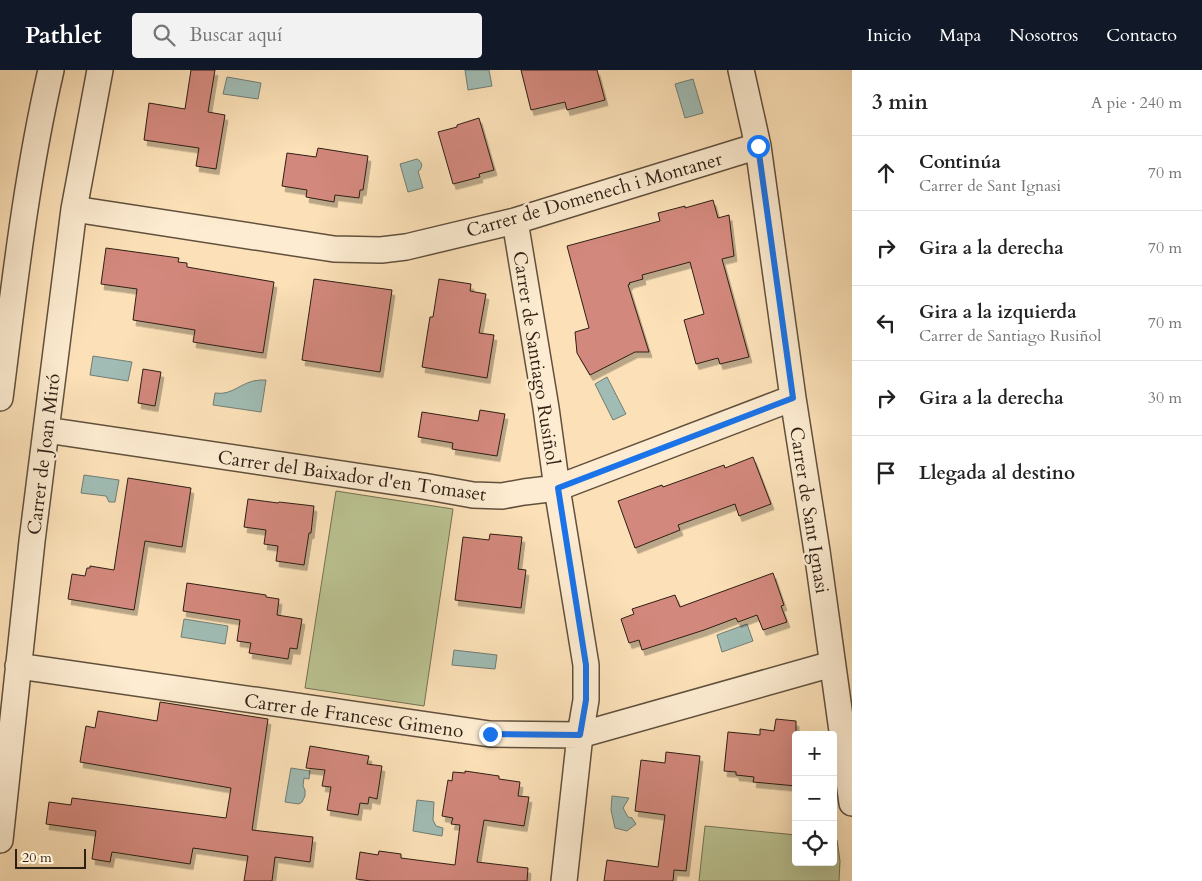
<!DOCTYPE html>
<html lang="es">
<head>
<meta charset="utf-8">
<style>
	body { margin:0; font-family:Cardo,serif; background:#f2f2f2; color:#222 }
	.controls { position:absolute; right:15px; bottom:15px; display:grid; overflow:hidden; border-radius:5px; box-shadow:0 5px 20px #0002 }
	.controls button { width:45px; height:45px; display:grid; place-items:center; padding:0; border:0; border-bottom:1px solid #e0e0e0; background:#fff; color:#222; font:25px sans-serif }
	.scale { position:absolute; left:15px; bottom:12px; width:71px; box-sizing:border-box; padding-left:5px; border:2px solid #2d1f14; border-top:0; font-size:14px; line-height:18px; white-space:nowrap; color:#2d1f14; -webkit-text-stroke:4px #fdecd1; paint-order:stroke }
	.stop { position:absolute; width:15px; height:15px; margin:-11px; border:4px solid #1a73e8; border-radius:50%; background:#fff }
	.stop.end { background:#1a73e8; border-color:#fff; box-shadow:0 1px 5px #0008 }
	.list { margin:0; padding:0; list-style:none }
	h2 { display:flex; justify-content:space-between; align-items:center; height:65px; margin:0; padding:0 20px; font-size:21px }
	h2 small { font-size:16px; font-weight:400; color:#767676 }
	.list li { display:grid; grid-template-columns:32px 1fr auto; gap:15px; align-items:center; box-sizing:border-box; height:75px; padding:0 20px; border-top:1px solid #e0e0e0 }
	.list b { display:block; font-size:19px; white-space:nowrap }
	.list p { margin:0; font-size:16px; white-space:nowrap; color:#767676 }
	.list em { font-size:16px; font-style:normal; color:#767676 }
	.icon { flex:none; width:28px; height:28px; fill:none; stroke:currentColor; stroke-width:2; stroke-linecap:round; stroke-linejoin:round }
	.map { position:relative; flex:none; width:852px; height:811px; overflow:hidden }
	header { display:flex; align-items:center; gap:30px; box-sizing:border-box; height:70px; padding:0 25px; background:#111827; color:#fff }
	header strong { font-size:24px }
	nav { display:flex; gap:28px; margin-inline-start:auto; font-size:18px }
	.search { width:350px; height:45px; background:#f2f2f2; display:flex; align-items:center; gap:12px; box-sizing:border-box; padding:0 18px; border-radius:5px; color:#767676; font-size:19px }
	main { display:flex }
	aside { flex:1; background:#fff }
	.map>svg:first-child { display:block }
	.green { fill:#bbc392; stroke:#747153 }
	.water { fill:#a0bcb4; stroke:#727d74 }
	.building { fill:#d2887b; stroke:#2d1f14; filter:url(#shadow) }
	.lines { fill:none; stroke-linecap:round; stroke-linejoin:round }
	.minor-casing { stroke:#61503d; stroke-width:28 }
	.minor { stroke:#fdecd1; stroke-width:25 }
	.route { stroke:#1a73e8; stroke-width:6 }
	.labels { text-anchor:middle; stroke-width:5; stroke-linejoin:round; paint-order:stroke }
	.street-label { font-size:19px; fill:#2d1f14; stroke:#fdecd1 }
</style>
</head>
<body>
<header>
<strong>Pathlet</strong>
<div class="search"><svg class="icon" aria-label="search" viewBox="0 0 24 24"><circle cx="10" cy="10" r="6"/><path d="M15 15l6 6"/></svg>Buscar aquí</div>
<nav><a>Inicio</a><a>Mapa</a><a>Nosotros</a><a>Contacto</a></nav>
</header>
<main>
<div class="map">
<svg width="852" height="811" viewBox="0 0 852 811">
	<defs>
		<filter id="shadow"><feDropShadow dx="3" dy="5.5" stdDeviation="0" flood-color="#0004"/></filter>
	</defs>
	<rect width="100%" height="100%" fill="#fce1b8"/>
	<filter id="stains"><feTurbulence type="fractalNoise" baseFrequency=".004" numOctaves="4"/><feColorMatrix values="0 0 0 0 .2 0 0 0 0 .09 0 0 0 0 .02 0 0 0 .5 -.17"/></filter>
	<radialGradient id="worn" r=".72"><stop offset=".6" stop-color="#630" stop-opacity="0"/><stop offset="1" stop-color="#630" stop-opacity=".3"/></radialGradient>
	<!-- green -->
	<path class="green" d="M336,421L453,439L424,636L305,618Z
		M705,756L796,765V792H833V769L837,770L840,791L839,811H699Z"/>
	<!-- water -->
	<path class="water" d="M465,0H489L492,16L468,20Z
		M227,7L261,13L258,29L223,24Z
		M693,9L703,43L685,48L675,14Z
		M417,89C422,92 423,95 420,100L418,101L423,118L408,122L400,94Z
		M93,286L132,292L128,311L90,305Z
		M607,307L626,344L613,350L595,314Z
		M260,310H266L261,342L213,335L215,323C233,326 241,311 260,310Z
		M84,405L119,410L115,432H109L106,426L81,423Z
		M184,549L228,556L225,574L181,567Z
		M747,554L753,571L722,582L717,565Z
		M454,580L497,585L495,599L452,595Z
		M291,698L310,701L309,709L304,708L303,716L305,720V726L302,732L299,734L285,732Z
		M612,726L629,728L623,738L628,747L632,748L636,754L627,761L615,758L611,740Z
		M417,730L434,732L433,750L436,756L443,758L442,766L413,761Z"/>
	<!-- building -->
	<path class="building" d="M191,0H215L208,42L225,45L216,99L196,96L199,78L144,70L149,33L185,39Z
		M521,0H597L605,30L567,40L565,32L531,40Z
		M479,48L494,100L479,104L480,107L453,114L438,62L457,57V55Z
		M318,78L368,86L363,120H360L359,128L335,125L334,132L306,127L307,120L282,116L287,83L316,87Z
		M713,130L718,148L729,145L734,186L722,189L749,287L720,294L718,288L696,294L684,250L704,244L690,192L642,205L643,209L629,213L630,214L628,215L649,282H635L590,305L577,283L575,262L589,258L567,176L660,151L658,143L685,136V138Z
		M106,178L179,188L178,192L187,193V197L274,212L263,283L193,272L195,260L133,250L137,219L101,214Z
		M314,209L392,220L380,302L302,290Z
		M439,209L471,214L470,221L486,224L479,263L494,265L487,308L422,297L430,247H433Z
		M143,299L161,302L155,336L138,333Z
		M480,340L505,344L497,386L452,379L453,373L418,367L422,342L478,351Z
		M753,387L771,434L739,446L735,434L678,455L680,460L635,478L618,431L662,415L663,417L724,395L725,398Z
		M128,408L191,418L182,477L145,471L134,540L68,529L72,504L85,506L87,498H90V496L114,500Z
		M248,429L278,433L279,432L314,436L311,463H309L304,495L276,491L278,476L264,474L266,460L244,457Z
		M490,464L522,467L518,499L526,500L521,538L455,530L463,467L489,470Z
		M773,503L784,535L781,536L787,552L763,560L757,545L738,552L736,548L704,560L642,580L639,570L629,573L621,549L634,544L632,539L675,525L680,537Z
		M187,513L266,525V527L279,529L277,545L302,549L297,579L290,578L288,589L249,583L251,573L237,571L240,550L183,541Z
		M160,632L268,649L252,760L313,767L310,792L275,787L272,811H244L248,786L193,778L190,794L112,782L110,792L92,789L96,761L46,754L49,732L71,735L72,728L226,748L231,718L80,692L86,656L95,658L98,641L157,651Z
		M776,649L796,651V716L753,712L754,707L736,705V702L724,701L728,662L760,665V659L774,661Z
		M310,676L369,686L367,694L382,696L377,729L369,727L368,734L360,733L358,745L327,740L331,717L322,716L325,700L306,698Z
		M666,682L700,686L686,801L674,800L673,811H604L607,790L658,797L665,745L635,741L641,690L665,693Z
		M465,701L499,706V709L520,712L518,726L529,727L524,756L484,750L477,792L528,798L527,811H371L356,809L360,782L378,785L379,781L401,784V788L455,795L460,755L451,754L453,748L442,746L448,710L452,711L453,702L465,703Z"/>
	<g class="lines">
		<defs>
			<path id="minor" d="M741,0L758,76L793,328L817,481L852,733
				M74,139L334,179L381,180L406,177L515,151L758,76
				M515,151L546,338L557,418L586,595V630L580,665L564,811
				M0,328C14,218 26,108 51,0
				M46,360L423,416L473,425L502,426L524,422L557,418L793,328
				M18,596L490,664L580,665L832,594
				M0,770L32,471L74,139L100,0"/>
		</defs>
		<!-- minor casing -->
		<use href="#minor" class="minor-casing"/>
		<!-- minor -->
		<use href="#minor" class="minor"/>
	</g>
	<g class="lines">
		<!-- route -->
		<path class="route" d="M490,664L580,665L586,630V595L558,418L793,328L758,76"/>
	</g>
	<g class="labels">
		<!-- street labels -->
		<g class="street-label">
			<text transform="translate(594 124) rotate(-16)" y="7">Carrer de Domenech i Montaner</text>
			<text transform="translate(537 288) rotate(81)" y="7">Carrer de Santiago Rusiñol</text>
			<text transform="translate(43 384) rotate(-83)" y="7">Carrer de Joan Miró</text>
			<text transform="translate(352 405) rotate(8)" y="7">Carrer del Baixador d'en Tomaset</text>
			<text transform="translate(810 440) rotate(81)" y="7">Carrer de Sant Ignasi</text>
			<text transform="translate(354 645) rotate(8)" y="7">Carrer de Francesc Gimeno</text>
		</g>
	</g>
	<rect width="100%" height="100%" filter="url(#stains)"/>
	<rect width="100%" height="100%" fill="url(#worn)"/>
</svg>
<div class="controls">
<button>+</button>
<button>−</button>
<button><svg class="icon" aria-label="locate" viewBox="0 0 24 24"><circle cx="12" cy="12" r="6"/><path d="M12 2v4M12 18v4M2 12h4M18 12h4"/></svg></button>
</div>
<div class="scale">20 m</div>
<div class="stop" style="left:758px;top:76px"></div>
<div class="stop end" style="left:490px;top:664px"></div>
</div>
<aside>
<h2>3 min<small>A pie · 240 m</small></h2>
<ul class="list">
<li><svg class="icon" aria-label="ahead" viewBox="0 0 24 24"><path d="M12 20V5M6 11l6-6 6 6"/></svg><div><b>Continúa</b><p>Carrer de Sant Ignasi</p></div><em>70 m</em></li>
<li><svg class="icon" aria-label="right" viewBox="0 0 24 24"><path d="M7 20v-9h11M14 6l5 5-5 5"/></svg><div><b>Gira a la derecha</b></div><em>70 m</em></li>
<li><svg class="icon" aria-label="left" viewBox="0 0 24 24"><path d="M17 20v-9H6M10 6l-5 5 5 5"/></svg><div><b>Gira a la izquierda</b><p>Carrer de Santiago Rusiñol</p></div><em>70 m</em></li>
<li><svg class="icon" aria-label="right" viewBox="0 0 24 24"><path d="M7 20v-9h11M14 6l5 5-5 5"/></svg><div><b>Gira a la derecha</b></div><em>30 m</em></li>
<li><svg class="icon" aria-label="arrive" viewBox="0 0 24 24"><path d="M6 21V4h12l-3 4 3 4H6"/></svg><div><b>Llegada al destino</b></div></li>
</ul>
</aside>
</main>
</body>
</html>
